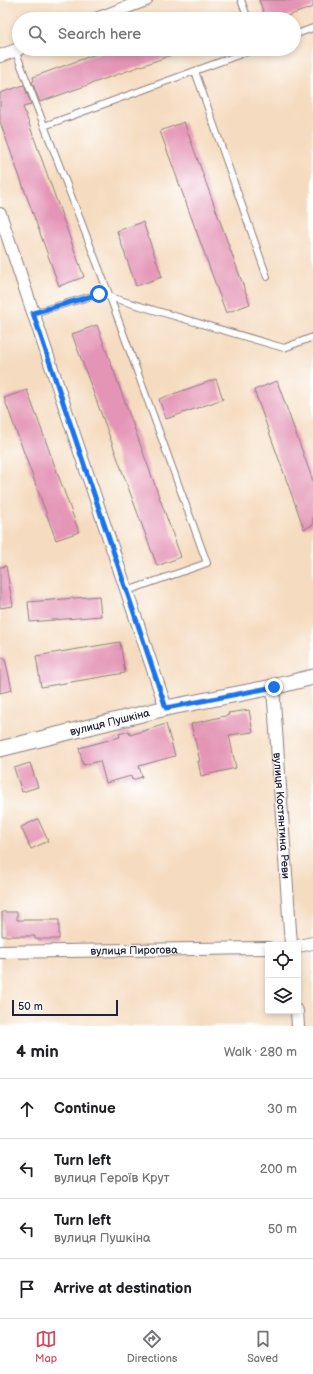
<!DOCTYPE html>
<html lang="en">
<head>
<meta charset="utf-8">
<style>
	body { margin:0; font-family:"Balsamiq Sans",sans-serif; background:#f2f2f2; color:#202124 }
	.controls { position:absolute; right:12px; bottom:12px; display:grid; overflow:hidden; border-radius:4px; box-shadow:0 2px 6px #0003 }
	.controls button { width:36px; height:36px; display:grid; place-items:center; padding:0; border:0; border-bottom:1px solid #e0e0e0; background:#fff; color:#202124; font:20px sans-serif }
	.scale { position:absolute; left:12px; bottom:10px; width:106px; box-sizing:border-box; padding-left:4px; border:2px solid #22223b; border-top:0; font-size:11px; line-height:14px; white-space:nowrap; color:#22223b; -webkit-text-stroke:3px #fff; paint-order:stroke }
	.stop { position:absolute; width:12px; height:12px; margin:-9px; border:3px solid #1a73e8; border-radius:50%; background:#fff }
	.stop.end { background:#1a73e8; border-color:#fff; box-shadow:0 1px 4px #0008 }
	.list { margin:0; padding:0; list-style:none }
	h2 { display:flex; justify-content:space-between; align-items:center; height:52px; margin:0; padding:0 16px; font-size:17px }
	h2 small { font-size:13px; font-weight:400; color:#757577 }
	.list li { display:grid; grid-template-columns:26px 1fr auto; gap:12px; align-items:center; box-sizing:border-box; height:60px; padding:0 16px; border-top:1px solid #e0e0e0 }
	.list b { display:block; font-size:15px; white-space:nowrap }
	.list p { margin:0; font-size:13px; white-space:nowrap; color:#757577 }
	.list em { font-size:13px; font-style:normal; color:#757577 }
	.icon { flex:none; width:22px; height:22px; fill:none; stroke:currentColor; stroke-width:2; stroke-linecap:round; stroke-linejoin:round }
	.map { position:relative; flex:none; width:313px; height:1026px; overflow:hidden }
	.search { position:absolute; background:#fff; box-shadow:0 2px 6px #0003; left:12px; right:12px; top:12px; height:44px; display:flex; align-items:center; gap:10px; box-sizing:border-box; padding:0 14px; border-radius:22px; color:#757577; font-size:15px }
	.sheet { height:292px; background:#fff }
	nav { display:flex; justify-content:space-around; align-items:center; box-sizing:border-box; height:56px; border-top:1px solid #e0e0e0; background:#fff; font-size:11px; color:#757577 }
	nav a { display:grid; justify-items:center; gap:2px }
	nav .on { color:#d1495b }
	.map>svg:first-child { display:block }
	.building { fill:#e495b6 }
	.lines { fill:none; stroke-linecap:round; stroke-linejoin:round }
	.service-casing { stroke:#8c7e7d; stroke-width:8 }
	.minor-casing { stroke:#8c7e7d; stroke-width:14 }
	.tertiary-casing { stroke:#8c7e7d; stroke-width:17 }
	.service { stroke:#fff; stroke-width:6 }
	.minor { stroke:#fff; stroke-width:12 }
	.tertiary { stroke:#fff; stroke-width:15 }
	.route { stroke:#1a73e8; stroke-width:5 }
	.labels { text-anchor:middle; stroke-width:3; stroke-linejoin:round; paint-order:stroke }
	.street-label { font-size:11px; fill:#22223b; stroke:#fff }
</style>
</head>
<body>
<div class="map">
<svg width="313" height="1026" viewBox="0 0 313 1026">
	<rect width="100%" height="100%" fill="#fff"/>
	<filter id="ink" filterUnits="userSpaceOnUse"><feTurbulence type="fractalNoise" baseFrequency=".025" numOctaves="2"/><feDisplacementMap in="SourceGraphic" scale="8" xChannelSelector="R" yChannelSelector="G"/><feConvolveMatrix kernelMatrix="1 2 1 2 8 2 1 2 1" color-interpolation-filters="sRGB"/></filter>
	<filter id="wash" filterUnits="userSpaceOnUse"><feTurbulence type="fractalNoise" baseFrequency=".012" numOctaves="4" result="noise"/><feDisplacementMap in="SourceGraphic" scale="16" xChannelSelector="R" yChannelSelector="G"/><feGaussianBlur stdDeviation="0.9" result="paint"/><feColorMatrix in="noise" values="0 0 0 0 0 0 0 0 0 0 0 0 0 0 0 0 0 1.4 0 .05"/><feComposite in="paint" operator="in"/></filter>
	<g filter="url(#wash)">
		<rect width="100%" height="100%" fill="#f5dbbf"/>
		<g id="blocks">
			<!-- building -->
			<path class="building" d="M259,0H313V7L279,19H266Z
				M110,49H183V51L40,102L32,82L34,81L33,77Z
				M24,85L31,105L23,107L84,277L59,286L0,122V93Z
				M184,122L250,304L226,313L160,131Z
				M143,222L162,277L136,286L117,231Z
				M97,325L181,557L157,566L72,334Z
				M216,379L223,399L166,419L159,399Z
				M277,381L313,481V525L304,529L254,390Z
				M27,390L79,532L56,540L4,398Z
				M6,566L13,606L0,608V567Z
				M99,596L101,616L30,622L28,602Z
				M120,642L125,673L41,687L36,656Z
				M0,658H5L12,690L0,693Z
				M249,710L253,732L229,735L236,768L201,776L198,761H200L191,724L229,715L228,713Z
				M166,724L175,756L139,766L142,777L132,780L131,776L106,783L100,761L83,765L79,748L120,737L119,734L129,731L130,735Z
				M30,763L38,787L22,792L14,768Z
				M38,819L48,841L31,849L21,827Z
				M2,912H17V920H59V939H35V936H2Z"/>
		</g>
	</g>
	<g filter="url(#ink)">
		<use href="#blocks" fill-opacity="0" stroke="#8c7e7d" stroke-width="1"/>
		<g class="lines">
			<defs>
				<path id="service" d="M241,0L248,19
					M294,35L313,28
					M15,50L110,297L207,563L127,591
					M195,71L267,277
					M44,126L255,49
					M33,313L99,294L284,348L313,337"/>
				<g id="minor">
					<path d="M96,19L146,0"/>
					<path d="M0,56L19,49"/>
					<path d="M0,214L166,708"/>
					<path id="s1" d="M273,687L291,945"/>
					<path d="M298,946L313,943"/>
					<path id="s2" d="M0,952L268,948"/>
					<path d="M297,1011L298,1026"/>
				</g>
				<g id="tertiary">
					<path id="s3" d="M0,749L166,708L273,687L313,677"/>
				</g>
			</defs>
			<!-- service casing -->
			<use href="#service" class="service-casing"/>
			<!-- minor casing -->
			<use href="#minor" class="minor-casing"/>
			<!-- tertiary casing -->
			<use href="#tertiary" class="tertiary-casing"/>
			<!-- service -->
			<use href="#service" class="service"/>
			<!-- minor -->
			<use href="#minor" class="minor"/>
			<!-- tertiary -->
			<use href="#tertiary" class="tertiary"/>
		</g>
	</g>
	<g class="lines" filter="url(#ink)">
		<!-- route -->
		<path class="route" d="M99,294L33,313L166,708L274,687"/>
	</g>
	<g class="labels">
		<!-- street labels -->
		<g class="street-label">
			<text dy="4" stroke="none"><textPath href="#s3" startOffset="113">вулиця Пушкіна</textPath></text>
			<text dy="4" stroke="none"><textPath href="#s1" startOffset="129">вулиця Костянтина Реви</textPath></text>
			<text dy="4" stroke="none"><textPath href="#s2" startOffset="134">вулиця Пирогова</textPath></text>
		</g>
	</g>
</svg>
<div class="controls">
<button><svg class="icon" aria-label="locate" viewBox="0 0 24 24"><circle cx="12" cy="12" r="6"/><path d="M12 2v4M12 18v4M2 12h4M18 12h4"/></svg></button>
<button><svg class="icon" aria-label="layers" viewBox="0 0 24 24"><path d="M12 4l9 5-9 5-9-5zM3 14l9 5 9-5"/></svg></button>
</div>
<div class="scale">50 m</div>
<div class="stop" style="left:99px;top:294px"></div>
<div class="stop end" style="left:274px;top:687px"></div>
<div class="search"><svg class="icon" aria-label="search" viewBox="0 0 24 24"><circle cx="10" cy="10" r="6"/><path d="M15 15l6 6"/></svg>Search here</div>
</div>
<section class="sheet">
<h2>4 min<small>Walk · 280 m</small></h2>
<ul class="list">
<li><svg class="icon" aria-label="ahead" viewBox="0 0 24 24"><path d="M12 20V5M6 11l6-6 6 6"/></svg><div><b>Continue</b></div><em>30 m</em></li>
<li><svg class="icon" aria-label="left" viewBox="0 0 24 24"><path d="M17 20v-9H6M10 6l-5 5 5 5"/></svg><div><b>Turn left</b><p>вулиця Героїв Крут</p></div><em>200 m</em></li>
<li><svg class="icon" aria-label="left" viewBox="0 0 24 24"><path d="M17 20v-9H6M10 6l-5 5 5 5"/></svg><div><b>Turn left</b><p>вулиця Пушкіна</p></div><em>50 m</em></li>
<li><svg class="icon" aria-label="arrive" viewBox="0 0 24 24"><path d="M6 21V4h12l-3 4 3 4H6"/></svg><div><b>Arrive at destination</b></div></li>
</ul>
</section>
<nav>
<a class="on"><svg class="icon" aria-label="map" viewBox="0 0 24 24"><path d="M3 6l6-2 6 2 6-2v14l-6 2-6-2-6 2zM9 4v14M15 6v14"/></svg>Map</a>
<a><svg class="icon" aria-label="directions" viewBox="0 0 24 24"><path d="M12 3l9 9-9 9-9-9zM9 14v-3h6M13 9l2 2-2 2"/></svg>Directions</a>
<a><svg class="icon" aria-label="saved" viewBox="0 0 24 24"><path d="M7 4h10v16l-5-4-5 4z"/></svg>Saved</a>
</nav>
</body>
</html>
